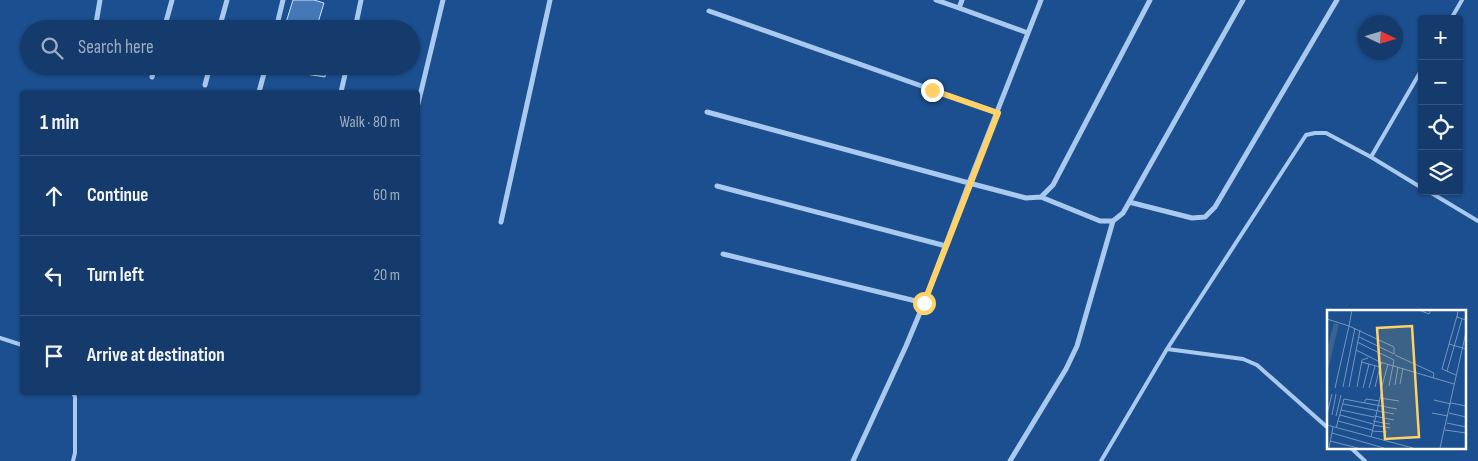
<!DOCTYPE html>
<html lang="en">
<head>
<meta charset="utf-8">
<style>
	body { margin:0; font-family:"Sofia Sans Condensed",sans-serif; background:#1d4271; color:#f1f3f6 }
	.controls { position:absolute; right:15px; top:15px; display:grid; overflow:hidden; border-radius:5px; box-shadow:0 1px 4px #0004 }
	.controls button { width:45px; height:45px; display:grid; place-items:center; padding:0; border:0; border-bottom:1px solid #33557e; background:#143b6b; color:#f1f3f6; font:25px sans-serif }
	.compass { position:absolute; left:1358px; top:15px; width:45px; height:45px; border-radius:50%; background:#143b6b; box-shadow:0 1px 4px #0004; rotate:94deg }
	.stop { position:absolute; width:15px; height:15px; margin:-11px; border:4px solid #ffd166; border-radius:50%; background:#fff }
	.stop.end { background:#ffd166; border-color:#fff; box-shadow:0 1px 5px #0008 }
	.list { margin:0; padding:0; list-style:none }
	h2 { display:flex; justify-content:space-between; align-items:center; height:65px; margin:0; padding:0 20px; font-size:21px }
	h2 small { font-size:16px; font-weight:400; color:#9dadc1 }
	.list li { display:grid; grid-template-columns:32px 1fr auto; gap:15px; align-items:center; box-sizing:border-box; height:80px; padding:0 20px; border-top:1px solid #33557e }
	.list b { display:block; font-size:19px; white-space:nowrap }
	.list em { font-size:16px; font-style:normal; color:#9dadc1 }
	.icon { flex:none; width:28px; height:28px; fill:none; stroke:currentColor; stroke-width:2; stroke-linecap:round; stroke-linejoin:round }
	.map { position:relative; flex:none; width:1478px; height:461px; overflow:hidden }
	.search { position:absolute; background:#143b6b; box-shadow:0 1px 4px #0004; left:20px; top:20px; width:400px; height:55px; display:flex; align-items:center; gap:12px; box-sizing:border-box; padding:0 18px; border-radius:28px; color:#9dadc1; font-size:19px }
	.panel { position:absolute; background:#143b6b; box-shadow:0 1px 4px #0004; left:20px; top:90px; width:400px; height:305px; border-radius:5px }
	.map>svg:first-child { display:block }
	.building { fill:#4478b7; stroke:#cfe3fa }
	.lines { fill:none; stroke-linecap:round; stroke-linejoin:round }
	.service { stroke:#a9c9ee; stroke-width:4 }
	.minor { stroke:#a9c9ee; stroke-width:5 }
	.route { stroke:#ffd166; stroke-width:6 }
	.inset-road { fill:none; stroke:#7695bc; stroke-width:1 }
	.view { fill:#ffd166; fill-opacity:0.15; stroke:#ffd166; stroke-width:2.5 }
	.inset-edge { fill:none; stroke:#fff; stroke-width:2.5 }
</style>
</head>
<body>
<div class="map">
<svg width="1478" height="461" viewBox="0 0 1478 461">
	<rect width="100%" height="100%" fill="#1b4f8f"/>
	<!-- building -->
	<path class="building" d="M293,0H314L324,3L316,29H284Z
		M307,66H327L325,77L306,74Z"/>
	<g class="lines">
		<!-- service -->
		<path class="service" d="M1451,19L1462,0
			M1371,157L1422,188
			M1428,191L1478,221
			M0,338L22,345
			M1167,349L1243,359L1257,365L1328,428
			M1350,447L1365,461
			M73,461L75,453V397L73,392
			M1101,461L1167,349L1306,135L1315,133H1326L1371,157L1422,69"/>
		<!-- minor -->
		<path class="minor" d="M936,0L959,8
			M962,0L959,8L1028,33
			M709,11L998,113
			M95,29L100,0
			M164,29L172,0
			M219,29L227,0
			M276,29L283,0
			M355,29L361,0
			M152,77L155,66
			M205,85L210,66
			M259,92L266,66
			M341,92L347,66
			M418,104L443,0
			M707,112L969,183L1026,198L1041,197L1053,185L1150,0
			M717,186L946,246
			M1041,197L1100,221H1113L1123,213L1243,0
			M1129,202L1192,218L1205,217L1215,207L1337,0
			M501,222L550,0
			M723,254L924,303
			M853,461L906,346L924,303L969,183L1041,0
			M1010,461L1066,369L1077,346L1113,221"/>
	</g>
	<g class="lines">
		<!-- route -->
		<path class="route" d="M924,303L998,113L932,90"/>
	</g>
	<!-- overview -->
	<g transform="translate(1327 310)">
		<rect width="139" height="139" fill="#1b4f8f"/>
		<path d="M7,13L12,14L0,64V39Z" fill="#3c6290"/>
		<path class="inset-road" d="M25,0L22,16L67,37V44M92,0L102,4L104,0M131,1L130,7L139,10M0,9L22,16L8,78M32,27L67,44M30,32L67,50L62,76M122,34L139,39M29,40L53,52L127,74M68,45L107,63L106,68M34,52L53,57L55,52M120,61L135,9M129,65L115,59L130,6M73,74L76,58M68,75L71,57M55,76L61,54M16,77L28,18M22,77L33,20M30,77L35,50L41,48M48,77L53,57M36,78L42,54M42,78L48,56M53,88L72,91M107,90L124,94M37,93L39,89L53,91M124,93L139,96M16,94L67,104M14,100L47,107M105,103L121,106M122,103L139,107M0,104L5,84M5,105L9,84M13,105L46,114M9,106L14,85M47,106L67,110M11,111L45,120M46,111L63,114M120,113L139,117M0,115L86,138M46,115L63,118M9,118L17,89L70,99M118,120L139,123M45,121L60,122M5,123L57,138M44,127L54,84M3,131L31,138M2,138L6,117M113,138L139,22"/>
		<path class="view" d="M85,16L92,127L58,129L50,18Z"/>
		<rect width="139" height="139" class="inset-edge"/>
	</g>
</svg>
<div class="controls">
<button>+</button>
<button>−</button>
<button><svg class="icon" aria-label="locate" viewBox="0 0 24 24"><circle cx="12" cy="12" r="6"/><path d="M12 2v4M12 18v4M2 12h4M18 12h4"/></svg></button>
<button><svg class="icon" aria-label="layers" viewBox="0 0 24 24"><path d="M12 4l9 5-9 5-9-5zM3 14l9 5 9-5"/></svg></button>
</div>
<svg class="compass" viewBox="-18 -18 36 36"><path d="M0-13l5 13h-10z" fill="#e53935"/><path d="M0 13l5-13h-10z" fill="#9dadc1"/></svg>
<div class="stop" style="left:924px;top:303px"></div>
<div class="stop end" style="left:932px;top:90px"></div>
<div class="search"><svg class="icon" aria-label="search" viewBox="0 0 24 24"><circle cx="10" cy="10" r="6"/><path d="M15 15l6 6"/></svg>Search here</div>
<section class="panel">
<h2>1 min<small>Walk · 80 m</small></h2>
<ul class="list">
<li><svg class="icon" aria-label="ahead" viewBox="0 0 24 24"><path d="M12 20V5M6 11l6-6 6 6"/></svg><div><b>Continue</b></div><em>60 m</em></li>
<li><svg class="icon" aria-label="left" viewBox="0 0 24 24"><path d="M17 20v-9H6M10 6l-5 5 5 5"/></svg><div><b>Turn left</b></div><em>20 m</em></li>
<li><svg class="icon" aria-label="arrive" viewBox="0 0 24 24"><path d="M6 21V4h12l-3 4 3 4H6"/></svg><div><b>Arrive at destination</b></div></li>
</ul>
</section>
</div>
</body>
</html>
